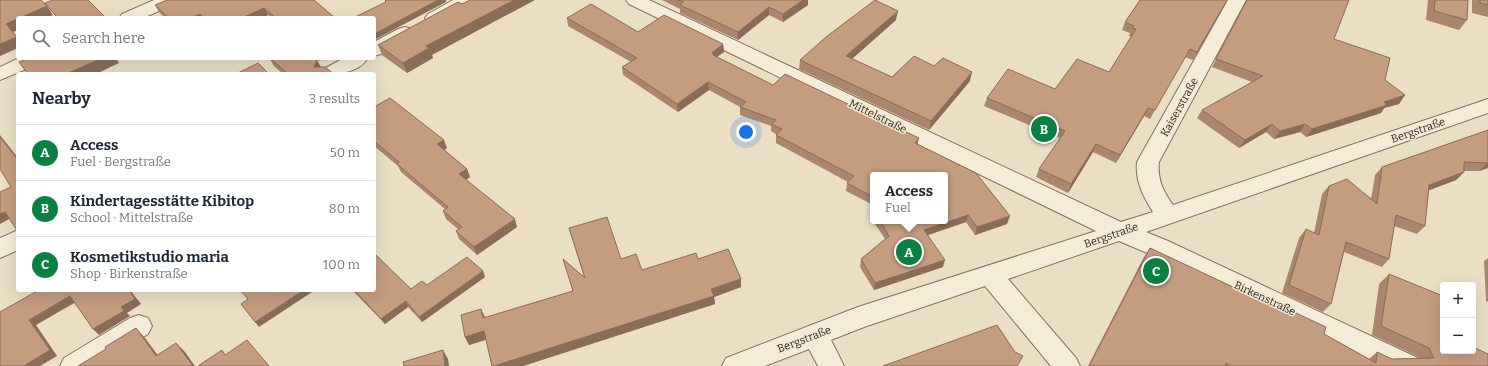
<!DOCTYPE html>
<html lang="en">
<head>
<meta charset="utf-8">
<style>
	body { margin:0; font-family:Bitter,serif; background:#f6f6f7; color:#1f2937 }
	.controls { position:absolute; right:12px; bottom:12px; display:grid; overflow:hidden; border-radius:4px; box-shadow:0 4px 16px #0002 }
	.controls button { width:36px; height:36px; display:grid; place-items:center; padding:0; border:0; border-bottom:1px solid #e0e1e3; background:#fff; color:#1f2937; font:20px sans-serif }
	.you { position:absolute; left:746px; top:132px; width:14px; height:14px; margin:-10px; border:3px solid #fff; border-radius:50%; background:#1a73e8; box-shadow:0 0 0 6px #1a73e833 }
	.badge { display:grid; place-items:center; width:26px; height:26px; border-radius:50%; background:#0b8043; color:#fff; font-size:13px; font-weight:700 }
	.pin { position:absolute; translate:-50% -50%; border:2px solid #fff; box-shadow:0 1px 4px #0006 }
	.popup { position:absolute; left:870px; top:172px; width:78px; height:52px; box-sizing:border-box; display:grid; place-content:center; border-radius:4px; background:#fff; filter:drop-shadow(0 1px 3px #0005); font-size:13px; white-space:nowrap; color:#747a83 }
	.popup b { font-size:15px; color:#1f2937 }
	.popup::after { content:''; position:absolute; left:50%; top:100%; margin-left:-8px; border:8px solid transparent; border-top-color:#fff }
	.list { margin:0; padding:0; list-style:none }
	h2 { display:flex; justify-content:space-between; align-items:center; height:52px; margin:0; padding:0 16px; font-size:17px }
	h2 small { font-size:13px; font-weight:400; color:#747a83 }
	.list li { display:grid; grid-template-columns:26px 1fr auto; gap:12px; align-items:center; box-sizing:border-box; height:56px; padding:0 16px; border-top:1px solid #e0e1e3 }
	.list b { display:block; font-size:15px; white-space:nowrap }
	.list p { margin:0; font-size:13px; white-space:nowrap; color:#747a83 }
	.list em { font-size:13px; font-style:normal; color:#747a83 }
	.icon { flex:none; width:22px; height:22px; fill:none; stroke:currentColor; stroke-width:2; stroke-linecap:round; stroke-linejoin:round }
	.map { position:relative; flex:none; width:1488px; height:366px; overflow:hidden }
	.search { position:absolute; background:#fff; box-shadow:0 4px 16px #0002; left:16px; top:16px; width:360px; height:44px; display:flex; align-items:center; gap:10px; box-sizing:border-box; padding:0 14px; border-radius:4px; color:#747a83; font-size:15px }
	.panel { position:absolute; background:#fff; box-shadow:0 4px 16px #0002; left:16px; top:72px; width:360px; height:220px; border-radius:4px }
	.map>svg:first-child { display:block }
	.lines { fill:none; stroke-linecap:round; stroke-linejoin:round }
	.minor-casing { stroke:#83715d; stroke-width:2 }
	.minor { fill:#f5ecd8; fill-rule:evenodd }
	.wall { fill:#a9866d }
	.shaded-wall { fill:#896d59 }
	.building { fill:#c49c7f; stroke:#896d59 }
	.labels { text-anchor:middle; stroke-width:3; stroke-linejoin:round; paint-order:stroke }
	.street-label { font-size:11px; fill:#342a1f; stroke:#f2e9d4 }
</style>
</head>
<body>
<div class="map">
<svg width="1488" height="366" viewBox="0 0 1488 366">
	<rect width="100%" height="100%" fill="#eadfc5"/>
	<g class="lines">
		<defs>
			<path id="minor" d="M154,0H178L175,4L143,18H119L122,14Z
				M453,0H475L472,4C459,11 443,26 428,22L425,18L428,14Z
				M626,0H649L1121,222L1153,212C1143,196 1135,181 1137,162L1228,0H1246L1159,162C1157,179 1163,191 1173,205L1488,99V113L1146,232L1168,241L1418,358L1422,366H1382L1152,255L1119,241L1008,279L1076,358L1080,366H1051L985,286L864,327L831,340L844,366H818L809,349L765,366H722L726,358L858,307L1096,231L629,4Z
				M405,27L412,29L414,33L412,37L381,54L374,56V42L398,29Z
				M19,58H45L43,62L0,80V67Z
				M344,58H368C358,74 336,74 319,74L322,70Z
				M18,230V250L0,258V238Z
				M139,315L148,318L152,326L148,334L96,366H60L64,358L130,318Z"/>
		</defs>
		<!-- minor casing -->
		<use href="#minor" class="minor-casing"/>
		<!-- minor -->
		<use href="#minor" class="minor"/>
	</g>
	<!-- wall -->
	<path class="wall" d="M314,0L335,18H271L268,15L261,18H165L159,12L155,5Z
		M662,0H808V5L783,22L769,15L738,40L680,13V9Z
		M1140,0H1227L1193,60L1185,57L1150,119L1144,116L1116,163L1093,152L1068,193L1036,177L1039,169L1060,138L984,106L987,98L1055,89L1109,72L1131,37L1129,36L1130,33L1122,30L1125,22Z
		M1247,0L1334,39L1385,80L1405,95L1399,104L1384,108L1381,113L1306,137L1300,132L1274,139L1266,132L1239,148L1197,118L1202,110L1252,82L1212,67Z
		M1428,0H1468L1467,20L1459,30L1426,20Z
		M1472,0H1488V17L1472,13Z
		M45,3L106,18H57Z
		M462,4L432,55L433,58L407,73L382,55L378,45Z
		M567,18L638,32L723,44L724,52L717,57L773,85L917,144L1007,224L975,235L966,222L928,235L943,267L874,290L860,267L861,259L885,239L873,221H945L873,175V205L846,191L847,183L848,182L776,143V135H777L771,131V126L740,115V107L709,90L678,112L623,75L622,67L631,62L568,26Z
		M896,20L852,59L892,77L934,66L970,81L929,130L799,69L800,60Z
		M269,58L317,60L321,67L334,74H283L274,66Z
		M374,107L447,148L444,150L467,169L470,177L466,180L517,227L477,255L459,239L456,231L458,229L446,219L443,211L445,209L401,172L398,166L374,146Z
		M1488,130V168L1479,171H1464V172L1456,180L1429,190L1425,226L1417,234L1394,226L1389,259L1382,267L1344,252L1331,304L1323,312L1282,293L1299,238L1306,229L1314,233L1322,194L1329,186L1371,199L1375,175L1382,167Z
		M569,228L621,259L642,270L698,259L741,287L714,297L715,304L523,366H492L486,340L469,345L465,337L485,318L573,291L563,259L584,277Z
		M1150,248L1280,310L1283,307L1324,334L1369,359L1377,352L1392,359L1419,358V357L1372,335L1379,284L1389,274L1443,351L1488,366H1088L1144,257Z
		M1488,258V302L1486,301L1484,261Z
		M483,271L485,277L422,322L408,307L385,324L352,290H374L411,289Z"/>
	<!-- shaded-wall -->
	<path class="shaded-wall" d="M438,0H446V2L374,40V34Z
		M514,0H535L432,55L433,58L407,73L403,63L426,46Z
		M803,0H808V5L783,22V14Z
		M1227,0L1193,60L1197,52Z
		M47,6L53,15L46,18H19Z
		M769,7V15L738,40V32Z
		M264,8L268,15L261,18H242Z
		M898,11L896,20L845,65L846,56Z
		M200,14L203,18H191Z
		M18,18V30L13,32L6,24Z
		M17,37L18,38V48L0,56V44Z
		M723,44L724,52L714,59L712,53Z
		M1190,49L1185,57L1150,119L1155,110Z
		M102,58H117H116L119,63L96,74H66Z
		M318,58H325L319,61Z
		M317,60L321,69L314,67Z
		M972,72L970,81L929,130L931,121Z
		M708,82L709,90L678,112L677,104Z
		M1405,95L1399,104L1384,108L1381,113L1306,137L1312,129L1384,102Z
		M1148,108L1144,116L1116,163L1120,155Z
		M1272,124L1266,132L1239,148L1245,140Z
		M1305,124L1300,132L1274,139L1280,131Z
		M0,135L18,158V160L0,137Z
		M919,138L917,146L915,143Z
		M444,140L447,148L440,153L437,144Z
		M1096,144L1093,152L1068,193L1071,184Z
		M1487,163H1488V168L1479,171Z
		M467,169L470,177L462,182L459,174Z
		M1464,172L1456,180L1422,193L1429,185Z
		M5,212L11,218L0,224V214Z
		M968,215L966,222L922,237L924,230Z
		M1010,216L1007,224L975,235L977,227Z
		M515,219L517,227L477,255L474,247Z
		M945,260L943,267L874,290L875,283Z
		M483,271L485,277L422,322L419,317Z
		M741,279V287L714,297L715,304L523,366H494Z
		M129,290H130L141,304L127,313L130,316L99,335L93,329L121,307Z
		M304,290H311L312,292L259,327L255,322Z
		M70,296L76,302L36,325L57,356L40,366H24L29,320Z
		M406,301L408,307L385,324L381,319Z
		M481,309L485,317L487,327L483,318Z
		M136,328L145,338L165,365L156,356Z
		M484,331L488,339L469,345L465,337Z
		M176,343L185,352L195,366H193Z
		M443,350L448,359L449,366H445Z"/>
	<!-- building -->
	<path class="building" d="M0,0H41L47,6L6,24L17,37L0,44Z
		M53,0H88L106,18H58L45,3Z
		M167,0H314L335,18H276L264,8L242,18H205L200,14L191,18H169L155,5Z
		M386,0H438L374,34V18H353L386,2L385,1Z
		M470,0H514L426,46L429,48L403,63L378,45L458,2L462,4Z
		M678,0H803L783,14L769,7L738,32L680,5L683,2Z
		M875,0L898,11L846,56L892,77L914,56L934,66L943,58L972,72L931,121L800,60L826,37Z
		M1140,0H1227L1197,52L1190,49L1155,110L1148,108L1120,155L1096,144L1071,184L1039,169L1065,131L987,98L1008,69L1055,89L1077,59L1109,72L1136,29L1132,28L1134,26L1125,22Z
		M1247,0H1349L1334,39L1390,58L1385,80L1405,95L1384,102L1387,105L1312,129L1305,124L1280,131L1272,124L1245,140L1202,110L1263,76L1216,59Z
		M1435,0H1468L1467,20L1434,11Z
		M1480,0H1488V5L1480,3Z
		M591,4L638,32L664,15L723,44L712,53L714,54L713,55L773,85L785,74L919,138L915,143L976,173L1010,216L977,227L968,215L924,230L945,260L875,283L861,259L889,236L880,221H945V175H873V197L847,183L854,176L776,135L782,129L771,124L776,120L740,107L746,102L708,82L677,104L622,67L637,58L567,18Z
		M29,58H102L66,74H28L19,62Z
		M270,58H315L317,60L314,67H325L334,74H288Z
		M258,63L269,74H236Z
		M390,98L444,140L437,144L467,169L459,174L515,219L474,247L456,231L462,227L443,211L448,207L397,164L399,162L374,141V107Z
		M1488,130V163L1464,162V172L1429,185L1425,226L1396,215L1389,259L1346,242L1331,304L1289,285L1306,229L1319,235L1329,186L1347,179L1377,204L1382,167Z
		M0,137L18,160V232L5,212L0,214V192L11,187L0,169Z
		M607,217L621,259L636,254L642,270L696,253L698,259L728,249L741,279L711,289L714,296L494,366H492L484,331L465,337L461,315L481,309L483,318L573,291L563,259L585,278L569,228Z
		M1150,248L1282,310L1283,307L1326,327L1324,334L1376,363L1377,352L1392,359L1434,358L1429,348L1381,326L1389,274L1443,296V351H1473V347L1488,354V366H1231L1226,363L1225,366H1089Z
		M376,255L411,289L422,281L427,285L467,257L483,271L419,317L406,301L381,319L354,290H374V256Z
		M39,290H129L135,299L121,307L124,311L93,329L70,296L29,320L50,350L24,366H0V312Z
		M240,290H304L255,322L241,304L248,299Z
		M997,325L1015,352L1023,356L1017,366H883Z
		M136,328L156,356L176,343L193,366H78L106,349L105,347Z
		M247,340L269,366H198L222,350L225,355Z
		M443,350L445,366H404L403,362Z"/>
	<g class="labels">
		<!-- street labels -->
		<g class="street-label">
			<text transform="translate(1179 107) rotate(-61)" y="4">Kaiserstraße</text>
			<text transform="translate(878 116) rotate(26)" y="4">Mittelstraße</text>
			<text transform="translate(1418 130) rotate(-19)" y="4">Bergstraße</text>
			<text transform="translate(1111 235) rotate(-19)" y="4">Bergstraße</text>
			<text transform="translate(1265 298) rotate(25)" y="4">Birkenstraße</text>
			<text transform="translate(804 339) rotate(-21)" y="4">Bergstraße</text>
		</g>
	</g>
</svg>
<div class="controls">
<button>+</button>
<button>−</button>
</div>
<div class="you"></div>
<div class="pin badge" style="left:909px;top:252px">A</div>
<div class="popup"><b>Access</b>Fuel</div>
<div class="pin badge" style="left:1044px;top:129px">B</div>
<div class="pin badge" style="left:1156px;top:271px">C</div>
<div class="search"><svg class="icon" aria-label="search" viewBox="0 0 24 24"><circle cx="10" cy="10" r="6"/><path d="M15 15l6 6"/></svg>Search here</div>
<section class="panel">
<h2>Nearby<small>3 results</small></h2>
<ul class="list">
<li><span class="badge">A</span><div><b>Access</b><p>Fuel · Bergstraße</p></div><em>50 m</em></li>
<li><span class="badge">B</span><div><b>Kindertagesstätte Kibitop</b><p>School · Mittelstraße</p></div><em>80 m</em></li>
<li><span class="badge">C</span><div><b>Kosmetikstudio maria</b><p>Shop · Birkenstraße</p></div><em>100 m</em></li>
</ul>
</section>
</div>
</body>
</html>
